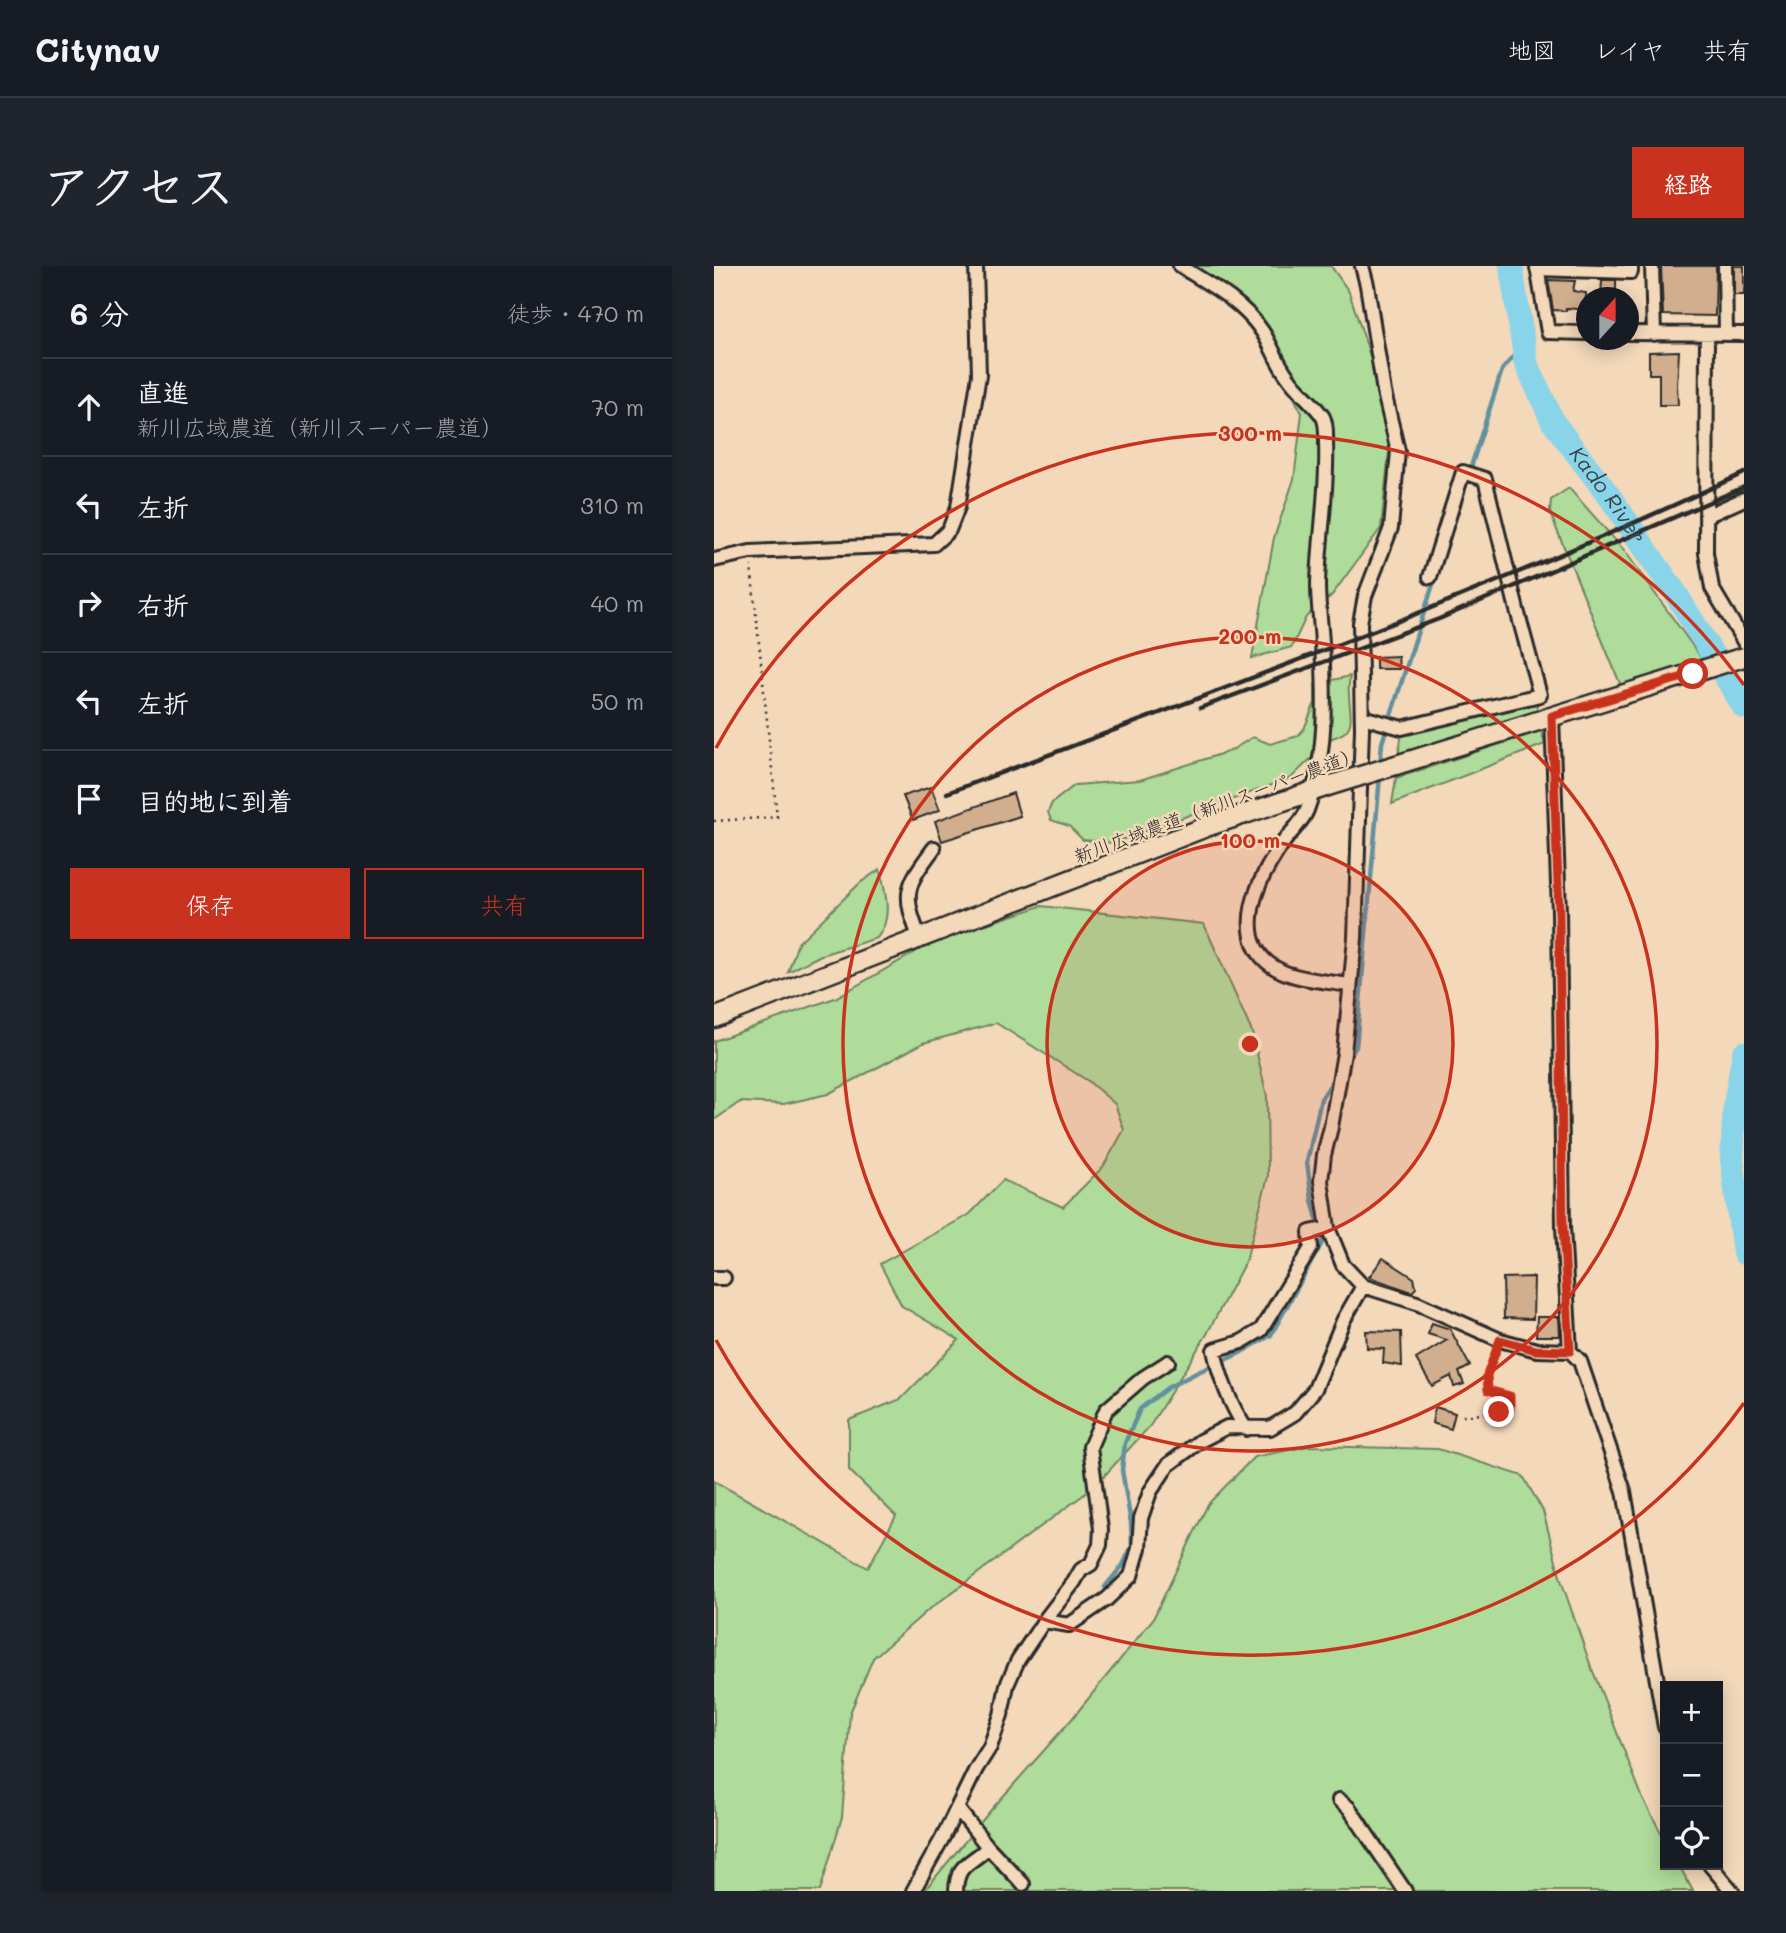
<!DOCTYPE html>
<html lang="ja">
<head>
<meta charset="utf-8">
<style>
	body { margin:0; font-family:Mali,"Klee One",sans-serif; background:#20242c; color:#f1f3f6 }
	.controls { position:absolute; right:21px; bottom:21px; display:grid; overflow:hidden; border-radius:0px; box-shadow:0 4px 18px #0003 }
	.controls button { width:63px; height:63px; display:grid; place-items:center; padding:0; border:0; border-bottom:2px solid #363941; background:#171b24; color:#f1f3f6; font:35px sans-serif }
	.compass { position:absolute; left:862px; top:21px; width:63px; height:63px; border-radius:50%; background:#171b24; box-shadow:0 4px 18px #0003; rotate:21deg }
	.stop { position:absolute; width:21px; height:21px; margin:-16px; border:5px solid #c8321e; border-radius:50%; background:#fff }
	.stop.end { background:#c8321e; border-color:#fff; box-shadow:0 2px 7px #0008 }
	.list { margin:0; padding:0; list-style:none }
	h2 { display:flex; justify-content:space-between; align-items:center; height:91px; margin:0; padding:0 28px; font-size:30px }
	h2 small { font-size:23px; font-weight:400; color:#9ea1a6 }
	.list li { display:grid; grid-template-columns:46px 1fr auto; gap:21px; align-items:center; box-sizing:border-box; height:98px; padding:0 28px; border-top:2px solid #363941 }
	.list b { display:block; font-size:26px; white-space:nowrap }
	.list p { margin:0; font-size:23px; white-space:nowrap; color:#9ea1a6 }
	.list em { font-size:23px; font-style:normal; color:#9ea1a6 }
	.actions { display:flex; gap:14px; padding:21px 28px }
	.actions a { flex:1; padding:16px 0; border:2px solid #c8321e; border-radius:0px; text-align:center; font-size:24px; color:#c8321e }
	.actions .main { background:#c8321e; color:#fff }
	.icon { flex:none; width:38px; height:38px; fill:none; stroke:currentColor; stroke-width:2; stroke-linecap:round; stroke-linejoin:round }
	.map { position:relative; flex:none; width:1030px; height:1625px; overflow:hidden; border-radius:0px }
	header { display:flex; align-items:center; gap:42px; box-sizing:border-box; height:98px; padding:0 35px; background:#171b24; border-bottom:2px solid #363941 }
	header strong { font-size:33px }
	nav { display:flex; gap:38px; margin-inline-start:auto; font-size:24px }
	.intro { display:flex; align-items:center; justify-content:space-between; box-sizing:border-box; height:168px; padding:0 42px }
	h1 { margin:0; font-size:49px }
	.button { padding:18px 32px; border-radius:0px; background:#c8321e; color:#fff; font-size:24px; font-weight:700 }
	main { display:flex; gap:42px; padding:0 42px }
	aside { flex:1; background:#171b24; border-radius:0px; box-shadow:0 4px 18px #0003 }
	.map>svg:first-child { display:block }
	.green { fill:#afdc9a; stroke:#6d8462; stroke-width:2 }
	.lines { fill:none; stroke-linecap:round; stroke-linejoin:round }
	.stream { stroke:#63909d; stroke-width:4.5 }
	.river { stroke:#89d4e9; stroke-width:24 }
	.building { fill:#d1af8e; stroke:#2b2b2b; stroke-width:2 }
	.street-casing { stroke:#2b2b2b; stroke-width:18 }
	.secondary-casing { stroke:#2b2b2b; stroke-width:23 }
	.path { stroke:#2b2b2b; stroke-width:2.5; stroke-dasharray:2 5; stroke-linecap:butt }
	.street { stroke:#f3d8ba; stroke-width:12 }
	.secondary { stroke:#f3d8ba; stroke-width:18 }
	.rail { stroke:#2b2b2b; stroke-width:4.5 }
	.secondary-bridge-casing { stroke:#2b2b2b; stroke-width:23; stroke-linecap:butt }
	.secondary-bridge { stroke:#f3d8ba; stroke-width:18 }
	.route { stroke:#c8321e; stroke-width:9 }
	.ring { fill:none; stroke:#c8321e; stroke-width:3.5 }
	.labels { text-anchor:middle; stroke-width:5; stroke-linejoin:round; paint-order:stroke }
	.street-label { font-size:19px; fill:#2b2b2b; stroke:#f3d8ba }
	.water-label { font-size:21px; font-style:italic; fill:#394448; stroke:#f3d8ba }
	.centre { fill:#c8321e; stroke:#f3d8ba; stroke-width:3.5 }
	.ring-label { font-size:21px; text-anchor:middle; font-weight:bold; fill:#c8321e; stroke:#f3d8ba; stroke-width:5; stroke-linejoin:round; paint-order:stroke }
</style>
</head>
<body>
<header>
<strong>Citynav</strong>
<nav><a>地図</a><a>レイヤ</a><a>共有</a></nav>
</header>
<div class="intro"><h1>アクセス</h1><a class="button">経路</a></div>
<main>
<aside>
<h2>6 分<small>徒歩 · 470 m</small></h2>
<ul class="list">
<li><svg class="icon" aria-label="ahead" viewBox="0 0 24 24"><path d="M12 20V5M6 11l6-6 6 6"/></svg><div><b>直進</b><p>新川広域農道（新川スーパー農道）</p></div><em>70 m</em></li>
<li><svg class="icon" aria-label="left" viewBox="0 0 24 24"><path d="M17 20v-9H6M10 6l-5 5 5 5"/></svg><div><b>左折</b></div><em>310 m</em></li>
<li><svg class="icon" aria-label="right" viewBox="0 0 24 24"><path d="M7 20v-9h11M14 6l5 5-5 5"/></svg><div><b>右折</b></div><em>40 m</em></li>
<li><svg class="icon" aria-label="left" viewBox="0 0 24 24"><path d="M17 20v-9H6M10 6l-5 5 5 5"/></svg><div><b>左折</b></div><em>50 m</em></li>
<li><svg class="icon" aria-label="arrive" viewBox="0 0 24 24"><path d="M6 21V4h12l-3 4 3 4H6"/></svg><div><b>目的地に到着</b></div></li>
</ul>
<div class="actions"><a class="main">保存</a><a>共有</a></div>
</aside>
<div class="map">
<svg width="1030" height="1625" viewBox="0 0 1030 1625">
	<rect width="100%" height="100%" fill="#f3d8ba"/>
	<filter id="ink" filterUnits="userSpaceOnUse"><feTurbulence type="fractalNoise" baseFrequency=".0143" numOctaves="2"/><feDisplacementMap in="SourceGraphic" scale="14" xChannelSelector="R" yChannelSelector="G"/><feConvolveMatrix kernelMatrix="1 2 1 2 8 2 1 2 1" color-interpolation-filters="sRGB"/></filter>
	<g filter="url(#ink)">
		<!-- green -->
		<path class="green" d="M476,0H617L635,26L678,156L667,262L618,329L592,351L578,381L538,392L560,272L580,213L588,147L552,78L482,4Z
			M855,222L910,284L988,393L907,420L836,247L837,234Z
			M636,410C635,416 634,422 635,428C635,448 645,465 618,472L577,512L399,577L369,574L355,560L337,554L334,546L338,537L361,519L426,514L516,485L539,471L556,478L584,470L590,463L601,437V418Z
			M822,436L824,448L684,490L688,467Z
			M827,465L831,478L678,538L682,512Z
			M166,603C171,627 180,651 163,672L107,689L74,706L84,677L146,617Z
			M327,640L490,658L538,766L553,830L554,911L532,994L493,1068L436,1160L380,1221L213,1345L159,1392L136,1447L128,1551L106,1625H0V1215L154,1302L182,1250L135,1204V1154L187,1133L245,1074L188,1040L166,998L256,948L289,914L349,941L389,901L410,864L401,838L374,815L282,757L209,777L114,828L70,838L26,836L0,854V775L121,732L219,676Z
			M595,1180L724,1183L809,1210L829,1245L847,1314L875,1395L929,1533L951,1574V1599H965L979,1625H210L277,1544L357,1454L439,1353L494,1238L540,1191Z"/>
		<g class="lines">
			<!-- stream -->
			<path class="stream" d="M755,207L788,104L809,79
				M666,498L668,477L721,312
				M634,791L642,781L666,510
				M391,1321L409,1299L418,1280L417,1257L408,1204L411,1177L426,1143L453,1122L482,1107L524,1088L557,1069L609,975L598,934L593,896L607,833L622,810"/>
			<!-- river -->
			<g class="river">
				<path id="s1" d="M797,0L812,97L839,156L896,231L962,328L1030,441"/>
				<path d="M1030,787L1021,838L1018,893L1030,987"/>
			</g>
		</g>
		<!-- building -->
		<path class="building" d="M947,0H1002L1001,50L949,49Z
			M1020,0H1030V29H1020Z
			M834,14L861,15L859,25L872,27V44L852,42V45L839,44Z
			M888,14H902V32H887Z
			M965,85L963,119L964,139H945V108H935V86Z
			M684,390L685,403H662V391Z
			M217,521L226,544L199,554L189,530Z
			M299,527L306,550L228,575L221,555Z
			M669,992L700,1012L702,1022L698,1026L655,1011Z
			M820,1011L819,1053L790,1052L789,1012Z
			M823,1051H845L846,1070H822Z
			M718,1057L736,1063L756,1100L745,1106L750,1118L740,1121L737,1110L718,1120L702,1093L733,1074L714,1068Z
			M652,1065L687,1066L688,1100L669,1097L670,1083L653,1082Z
			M721,1141L741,1147L737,1163L718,1157Z"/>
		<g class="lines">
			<defs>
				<path id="street" d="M466,0C495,18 529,36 548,65C558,80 563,97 574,111C583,125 601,138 609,151C613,159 612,169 612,177C614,225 605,272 604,319C604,338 607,358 608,377C611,433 613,491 593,544C589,555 578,565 571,574C552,601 531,637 538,671C548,714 601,713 635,719
					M648,0L653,19L670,126L684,185L677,262L651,330L646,357L648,463L641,672L630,787L617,861L610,889L607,915L614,962L629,999L649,1020L703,1037L786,1074L823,1084L856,1085L866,1095L910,1225L951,1461
					M823,0L834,66L872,67
					M938,0L940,68
					M1011,0L1012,68
					M823,3L917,6V0
					M914,67L1030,68
					M993,68L992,287L998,322L1030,376
					M992,250L1030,233
					M0,294L36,286L220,278L235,264L244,241L265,109L262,0
					M838,450L845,646L849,961L856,1085
					M648,451L688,462L826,429L803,344L771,213L749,206L716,311
					M206,673C188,627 191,621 220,582
					M0,1012H10
					M532,1163C516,1138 506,1113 500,1084L527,1076L547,1064L597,982L596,966L614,962
					M330,1355L360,1316L367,1304L377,1298L386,1279L387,1263L376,1181L392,1144L429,1112L454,1096
					M625,1534L635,1542L691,1625
					M274,1581L309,1618
					M996,1599L1018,1625
					M199,1625L229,1571L262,1503L276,1481L287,1449L293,1419L304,1394L330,1355L355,1359L393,1333L417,1310L425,1282L427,1252L436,1226L454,1199L486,1175L513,1161L556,1162L581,1147L601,1123L629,1055L649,1020
					M242,1625C243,1596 257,1599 274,1581L243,1542"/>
				<path id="secondary" d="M682,499L1030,391
					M0,752L492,561L614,520"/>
			</defs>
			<!-- street casing -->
			<use href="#street" class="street-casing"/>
			<!-- secondary casing -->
			<use href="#secondary" class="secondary-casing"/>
			<!-- path -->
			<path class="path" d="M0,555L63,551L37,300
				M749,1150L785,1146L796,1143V1131L774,1124L773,1109L782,1084"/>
			<!-- street -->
			<use href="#street" class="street"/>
			<!-- secondary -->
			<use href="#secondary" class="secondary"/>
			<!-- rail -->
			<path class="rail" d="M486,442L725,353L1030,221
				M233,527C501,426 771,328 1030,207"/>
			<defs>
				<path id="secondary-bridge" d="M614,520L682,499"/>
			</defs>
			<!-- secondary-bridge casing -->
			<use href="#secondary-bridge" class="secondary-bridge-casing"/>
			<!-- secondary-bridge -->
			<use href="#secondary-bridge" class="secondary-bridge"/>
		</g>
	</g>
	<g class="lines" filter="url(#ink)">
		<!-- route -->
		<path class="route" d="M785,1146L796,1143V1130L774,1124L773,1109L786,1074L822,1084L856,1085L849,961L845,646L838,450L979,408"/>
	</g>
	<!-- distance rings -->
	<circle cx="536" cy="778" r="203" fill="#c8321e" fill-opacity=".12"/>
	<g class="ring">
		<circle cx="536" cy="778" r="203"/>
		<circle cx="536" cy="778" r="407"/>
		<path d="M1030 1137A610 610 0 0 1 2 1074M2 482A610 610 0 0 1 1030 419"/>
	</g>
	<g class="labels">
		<!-- street labels -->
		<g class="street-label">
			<text transform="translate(503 539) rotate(-20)" y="7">新川広域農道（新川スーパー農道）</text>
		</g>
		<!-- water labels -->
		<g class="water-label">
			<text dy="7" stroke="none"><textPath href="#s1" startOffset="254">Kado River</textPath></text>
		</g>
	</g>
	<circle cx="536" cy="778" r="10" class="centre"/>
	<g class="ring-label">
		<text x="536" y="175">300 m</text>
		<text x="536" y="378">200 m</text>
		<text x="536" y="582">100 m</text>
	</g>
</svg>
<div class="controls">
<button>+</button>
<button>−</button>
<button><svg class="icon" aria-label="locate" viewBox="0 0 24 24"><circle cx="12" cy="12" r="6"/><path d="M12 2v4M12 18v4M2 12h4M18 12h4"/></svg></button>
</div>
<svg class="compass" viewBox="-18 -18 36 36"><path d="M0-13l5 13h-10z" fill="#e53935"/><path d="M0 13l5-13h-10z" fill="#9ea1a6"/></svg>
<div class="stop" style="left:979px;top:408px"></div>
<div class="stop end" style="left:785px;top:1146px"></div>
</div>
</main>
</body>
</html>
